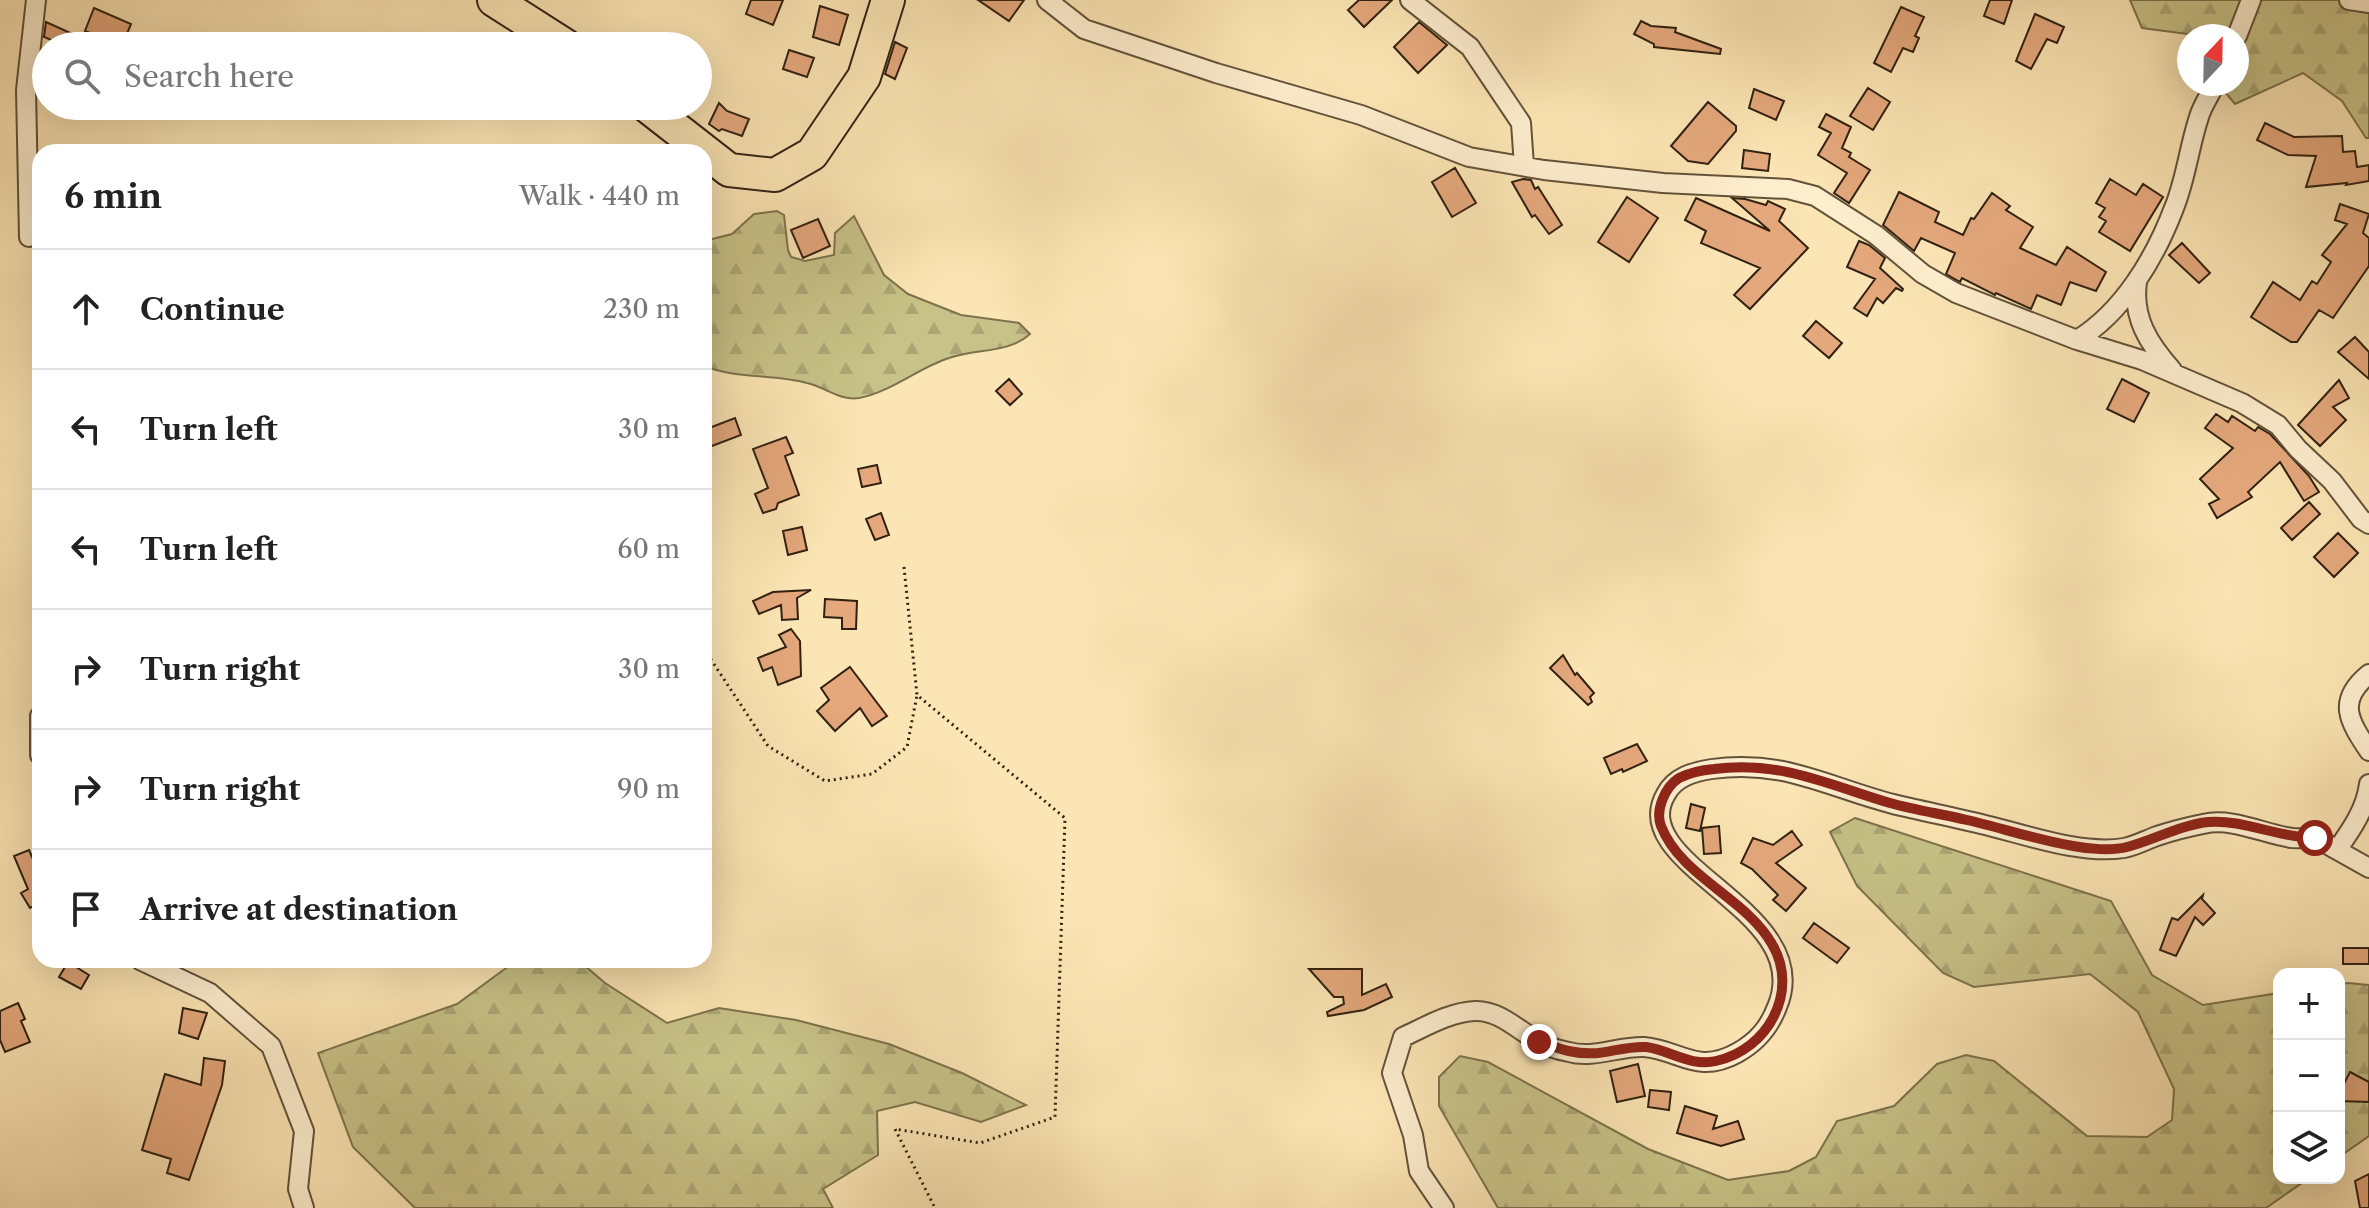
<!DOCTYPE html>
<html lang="en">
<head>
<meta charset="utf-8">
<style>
	body { margin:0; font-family:"Libre Caslon Text",serif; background:#f6f6f6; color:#222 }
	.controls { position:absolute; right:24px; bottom:24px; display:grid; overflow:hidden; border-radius:16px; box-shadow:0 8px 32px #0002 }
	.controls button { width:72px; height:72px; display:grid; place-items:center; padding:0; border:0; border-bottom:2px solid #e0e0e0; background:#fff; color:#222; font:40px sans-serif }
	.compass { position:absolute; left:2177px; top:24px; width:72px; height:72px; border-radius:50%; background:#fff; box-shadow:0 8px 32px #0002; rotate:22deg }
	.stop { position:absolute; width:24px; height:24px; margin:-18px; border:6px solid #8f2418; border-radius:50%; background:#fff }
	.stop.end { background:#8f2418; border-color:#fff; box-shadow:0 2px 8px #0008 }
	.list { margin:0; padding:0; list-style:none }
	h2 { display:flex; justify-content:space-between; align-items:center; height:104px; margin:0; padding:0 32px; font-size:34px }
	h2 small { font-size:26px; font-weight:400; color:#767676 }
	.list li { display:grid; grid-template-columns:52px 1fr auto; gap:24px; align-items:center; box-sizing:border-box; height:120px; padding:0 32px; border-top:2px solid #e0e0e0 }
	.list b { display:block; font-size:30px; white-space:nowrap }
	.list em { font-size:26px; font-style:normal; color:#767676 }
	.icon { flex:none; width:44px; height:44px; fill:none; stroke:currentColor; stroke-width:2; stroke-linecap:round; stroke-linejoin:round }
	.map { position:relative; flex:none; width:2369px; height:1208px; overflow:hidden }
	.search { position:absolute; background:#fff; box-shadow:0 8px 32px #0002; left:32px; top:32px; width:680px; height:88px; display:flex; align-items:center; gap:20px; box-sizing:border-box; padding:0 28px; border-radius:44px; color:#767676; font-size:30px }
	.panel { position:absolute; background:#fff; box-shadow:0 8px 32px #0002; left:32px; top:144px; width:680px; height:824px; border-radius:24px }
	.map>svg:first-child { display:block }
	.forest { fill:url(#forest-firs); stroke:#7c724c; stroke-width:2 }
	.building { fill:#e4a87c; stroke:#302112; stroke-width:2 }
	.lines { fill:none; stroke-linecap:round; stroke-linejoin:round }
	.minor-casing { stroke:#63523a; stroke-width:22 }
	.trunk-casing { stroke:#302112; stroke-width:36 }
	.path { stroke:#302112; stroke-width:3; stroke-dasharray:2 4; stroke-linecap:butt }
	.minor { stroke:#fdeece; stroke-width:18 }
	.trunk { stroke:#fce5b4; stroke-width:32 }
	.route { stroke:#8f2418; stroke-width:10 }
</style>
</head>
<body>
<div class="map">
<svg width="2369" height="1208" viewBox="0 0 2369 1208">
	<defs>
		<pattern id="forest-firs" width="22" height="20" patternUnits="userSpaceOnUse" patternTransform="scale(2)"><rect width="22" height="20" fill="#c7c287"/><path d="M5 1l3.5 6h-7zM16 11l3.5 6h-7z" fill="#aba674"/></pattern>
	</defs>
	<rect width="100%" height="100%" fill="#fce5b4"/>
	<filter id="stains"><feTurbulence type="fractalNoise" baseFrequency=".0025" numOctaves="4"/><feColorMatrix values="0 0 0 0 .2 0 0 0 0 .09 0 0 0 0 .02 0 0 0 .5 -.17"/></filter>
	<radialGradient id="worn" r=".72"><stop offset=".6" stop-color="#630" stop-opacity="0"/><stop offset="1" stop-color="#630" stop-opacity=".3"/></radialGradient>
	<!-- forest -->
	<path class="forest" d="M2130,0H2369V138H2366L2342,101L2303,73L2235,104L2218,84H2237V36H2203L2142,28Z
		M777,211L784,215L788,250L791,257L805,261L834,255L835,233L854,216L884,275L908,294L961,315L1019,323L1030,334C1008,354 976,348 949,358C918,368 891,392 859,398C840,401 825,387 807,383C773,374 737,379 704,366V241L732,234L754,214Z
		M1855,818L2111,901L2152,975L2203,1005L2279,993V1178H2309L2266,1208H1498L1439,1106V1077L1460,1056L1488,1062L1648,1149L1728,1180L1789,1171L1816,1157L1837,1121L1894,1106L1937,1064L1966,1055L1994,1061L2087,1136L2147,1137L2172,1120L2174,1089L2138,1012L2090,974L1974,987L1943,973L1857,886L1830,832Z
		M517,960H578L605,983L667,1023L719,1008L796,1020L889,1044L962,1073L1026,1105L981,1122L915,1102L877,1111L878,1155L823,1189L833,1208H415L353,1147L318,1053L457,1004Z
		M2348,983L2369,985V1136L2339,1157V984Z"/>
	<!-- building -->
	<path class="building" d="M751,0H783L773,25L746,14Z
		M978,0H1024L1009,21Z
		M1359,0H1392L1364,27L1348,10Z
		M1990,0H2012L2004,24L1984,16Z
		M820,6L848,15L839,45L813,37Z
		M1901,7L1924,17L1915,36L1919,38L1913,52L1903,48L1891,72L1874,63Z
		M94,8L131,24L122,46L85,31Z
		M2035,14L2064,27L2057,43L2047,39L2031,69L2016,61Z
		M1641,21L1651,26L1676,28L1675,32L1721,49L1720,54L1654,47V44L1634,34Z
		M46,22L77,36L72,46H65L44,37Z
		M1419,22L1447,45L1418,73L1394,47Z
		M895,42L907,48L895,79L885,74Z
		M789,50L814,58L807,77L783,69Z
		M1868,88L1890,102L1873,130L1850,116Z
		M1754,89L1784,101L1776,120L1749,108Z
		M1708,102L1736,126V131L1708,164L1688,161L1671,146Z
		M719,103L727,111L749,119L742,136L722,129L719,131L709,124Z
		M1826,114L1851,127L1842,148L1851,153L1849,157L1870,170L1849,203L1834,193L1847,173L1818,155L1831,133L1819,127Z
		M2265,123L2294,137L2342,136L2343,152L2355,151L2357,167L2369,165V181L2346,185L2347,183L2306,187L2316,156L2288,155L2257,140Z
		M1744,150L1770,154L1768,171L1742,168Z
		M1455,168L1476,203L1452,217L1432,182Z
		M1523,179L1531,180L1535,189L1538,187L1562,225L1549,234L1535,215L1532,217L1512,182Z
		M2110,179L2136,195L2143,184L2163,197L2130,251L2099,232L2106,221L2099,217L2105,208L2096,203Z
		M1899,192L1939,212L1935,222L1963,235L1971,218L1974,219L1992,193L2010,206L2006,210L2033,227L2020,248L2056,265L2067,247L2106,272L2096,291L2070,282L2061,305L2037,295L2031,309L1996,293L1995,295L1962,278L1960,282L1946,274L1955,253L1921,238L1914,251L1883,225Z
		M1627,197L1658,218L1629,262L1598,242Z
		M1696,198L1770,231L1732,198L1745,199L1766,205L1768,201L1785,209L1779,221L1808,248L1750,309L1734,295L1760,268L1701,243L1706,231L1685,220Z
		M2340,204L2369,214L2363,233L2369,238V266L2333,318L2319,310L2297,342H2291L2251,317L2273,282L2300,300L2312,281L2317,284L2331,262L2322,255L2347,224L2335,220Z
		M818,219L830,246L803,258L791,230Z
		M1859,241L1869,245L1885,258L1880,268L1903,289L1902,291L1896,288L1883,303L1877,298L1867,316L1854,308L1875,279L1847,267Z
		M2182,243L2210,273L2199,283L2169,255Z
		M1816,321L1842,343L1829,358L1803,336Z
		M2355,337L2369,352V379L2338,352Z
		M1009,379L1022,394L1010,405L996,391Z
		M2122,379L2149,393L2134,422L2107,409Z
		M2339,380L2349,398L2333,407L2346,420L2320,446L2298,425Z
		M2216,414L2228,422L2232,416L2255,431L2258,427L2270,434L2309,476L2319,492L2304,501L2280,462L2248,492L2252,497L2217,518L2209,504L2219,499L2200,479L2233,448L2205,428Z
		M735,418L741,435L704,449V430Z
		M786,437L793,453L785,456L799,495L778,503L776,509L763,513L755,494L768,488L753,449Z
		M877,465L881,483L862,487L858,469Z
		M2309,502L2320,514L2292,540L2281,528Z
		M881,513L889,535L875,540L866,519Z
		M802,527L807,550L788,555L783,531Z
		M2338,533L2358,553L2334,577L2314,557Z
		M811,590L797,598L798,619L782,620L781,605L759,614L753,601L773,592Z
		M825,599L857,601L856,629H842V618L824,617Z
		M791,629L800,641L801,676L778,685L772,667L763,671L758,658L786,647L779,635Z
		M1563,655L1575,675L1577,673L1594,693L1590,697L1592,702L1588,705L1550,668Z
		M850,667L887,716L872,726L860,708L835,731L817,711L829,700L821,688Z
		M1637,744L1647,761L1623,772L1622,769L1611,774L1604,758Z
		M1691,804L1705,808L1700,831L1686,828Z
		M1719,826L1721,853L1704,854L1702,828Z
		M1792,831L1802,845L1776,863L1806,888L1786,911L1773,900L1778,895L1752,869L1741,863L1753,838L1773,845Z
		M29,850L40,875V915L35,905L30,908L21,893L28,889L14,856Z
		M2203,895L2202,899L2215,913L2203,925L2195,917L2176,956L2160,950L2172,918L2178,920Z
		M1814,923L1849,948L1837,963L1803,938Z
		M2343,948H2369V964H2343Z
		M68,962L89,975L81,989L59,977Z
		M1309,969H1362V995L1386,984L1392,997L1364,1010L1328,1016L1327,1012L1344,1004L1343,997H1334Z
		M18,1003L25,1019L21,1021L30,1042L5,1052L0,1040V1011Z
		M183,1008L207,1013L198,1039L179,1033Z
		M204,1058L225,1061L222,1085L189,1180L167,1173L171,1159L142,1150L165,1074L201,1085Z
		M1638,1064L1645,1096L1617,1102L1610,1071Z
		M2350,1072L2369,1082V1102L2339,1101V1093Z
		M1650,1090L1671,1092L1669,1110L1648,1107Z
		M1685,1106L1717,1116L1713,1129L1738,1121L1744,1139L1721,1146L1677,1133Z
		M2369,1174V1208H2360L2355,1181Z"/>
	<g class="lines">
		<defs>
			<path id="minor" d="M1047,0L1084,29L1216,73L1361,115L1469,157L1544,170L1663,183L1788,189L1815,196L1876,235L1923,274L1956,293L2077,340L2142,360L2242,403L2278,425L2298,449L2332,481L2361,519L2369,524
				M1410,0L1470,47L1521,123L1524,166
				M2349,0L2369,3
				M2237,36L2251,0
				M29,237L26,90L36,0
				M2137,282C2132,318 2149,344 2172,370
				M2077,340C2123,312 2155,258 2174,208C2186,179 2189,147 2199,117C2202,106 2210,95 2215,84
				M2369,674C2336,701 2349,721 2369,751
				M40,716V755
				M2337,850L2369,868
				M140,960L210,993L271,1046L304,1131L298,1189L304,1208
				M1444,1208L1419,1171L1413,1135L1392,1073L1403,1037C1425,1027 1450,1012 1475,1011C1498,1010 1517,1029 1536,1040C1545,1046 1558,1050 1569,1052C1593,1059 1619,1046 1644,1047C1680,1050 1697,1075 1737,1053C1757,1042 1769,1028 1777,1007C1818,910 1624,866 1666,794C1675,777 1693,772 1712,769C1784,759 1827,787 1893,804C1922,811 1952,817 1981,824C2024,834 2080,855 2124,848C2135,846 2146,840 2157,836C2172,831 2188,827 2203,824C2233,817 2263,834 2292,838C2298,839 2306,837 2312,838C2321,839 2329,846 2337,850C2351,830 2366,809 2369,784"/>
			<path id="trunk" d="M494,0L566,46
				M647,106L729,170L775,175L812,154L864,77L888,0"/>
		</defs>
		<!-- minor casing -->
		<use href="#minor" class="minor-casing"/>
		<!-- trunk casing -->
		<use href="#trunk" class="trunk-casing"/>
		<!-- path -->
		<path class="path" d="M904,567L917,695L1065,818L1055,1117L980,1143L895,1129L935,1208
			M704,649L768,746L825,781L872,774L907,747L917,695"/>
		<!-- minor -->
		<use href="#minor" class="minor"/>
		<!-- trunk -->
		<use href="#trunk" class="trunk"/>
	</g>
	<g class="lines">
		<!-- route -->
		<path class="route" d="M1539,1042C1560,1049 1576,1055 1598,1053C1614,1051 1630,1046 1646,1047C1670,1050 1690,1067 1716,1061C1768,1050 1800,991 1772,944C1746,898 1681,877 1661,826C1655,810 1665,787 1679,778C1689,773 1703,770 1714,769C1780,760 1829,785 1890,803C1915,810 1942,814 1967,820C2002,828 2037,840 2073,846C2088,849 2112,851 2127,847C2154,840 2180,825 2208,822C2243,819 2279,838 2315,838"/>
	</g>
	<rect width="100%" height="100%" filter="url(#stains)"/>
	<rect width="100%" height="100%" fill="url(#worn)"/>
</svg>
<div class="controls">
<button>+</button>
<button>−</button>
<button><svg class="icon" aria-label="layers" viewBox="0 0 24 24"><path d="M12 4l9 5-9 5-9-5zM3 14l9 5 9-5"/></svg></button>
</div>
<svg class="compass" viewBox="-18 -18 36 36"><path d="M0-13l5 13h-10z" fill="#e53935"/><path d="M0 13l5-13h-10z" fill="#767676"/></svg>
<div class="stop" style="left:2315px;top:838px"></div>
<div class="stop end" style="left:1539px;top:1042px"></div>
<div class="search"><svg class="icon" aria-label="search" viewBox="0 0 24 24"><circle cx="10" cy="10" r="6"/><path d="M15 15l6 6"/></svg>Search here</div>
<section class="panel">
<h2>6 min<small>Walk · 440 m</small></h2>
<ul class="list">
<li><svg class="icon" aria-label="ahead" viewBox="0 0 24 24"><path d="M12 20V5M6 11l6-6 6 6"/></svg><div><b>Continue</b></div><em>230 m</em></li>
<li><svg class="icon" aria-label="left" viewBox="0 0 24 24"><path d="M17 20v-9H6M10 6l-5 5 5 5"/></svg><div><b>Turn left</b></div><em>30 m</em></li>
<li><svg class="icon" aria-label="left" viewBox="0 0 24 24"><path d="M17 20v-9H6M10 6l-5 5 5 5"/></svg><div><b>Turn left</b></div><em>60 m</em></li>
<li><svg class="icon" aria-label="right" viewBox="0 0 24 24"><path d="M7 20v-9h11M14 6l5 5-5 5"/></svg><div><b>Turn right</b></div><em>30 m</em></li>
<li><svg class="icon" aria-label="right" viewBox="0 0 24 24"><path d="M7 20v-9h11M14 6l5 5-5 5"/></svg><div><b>Turn right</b></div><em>90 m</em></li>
<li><svg class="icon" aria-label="arrive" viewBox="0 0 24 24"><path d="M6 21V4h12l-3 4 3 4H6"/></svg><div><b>Arrive at destination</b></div></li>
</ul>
</section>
</div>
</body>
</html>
